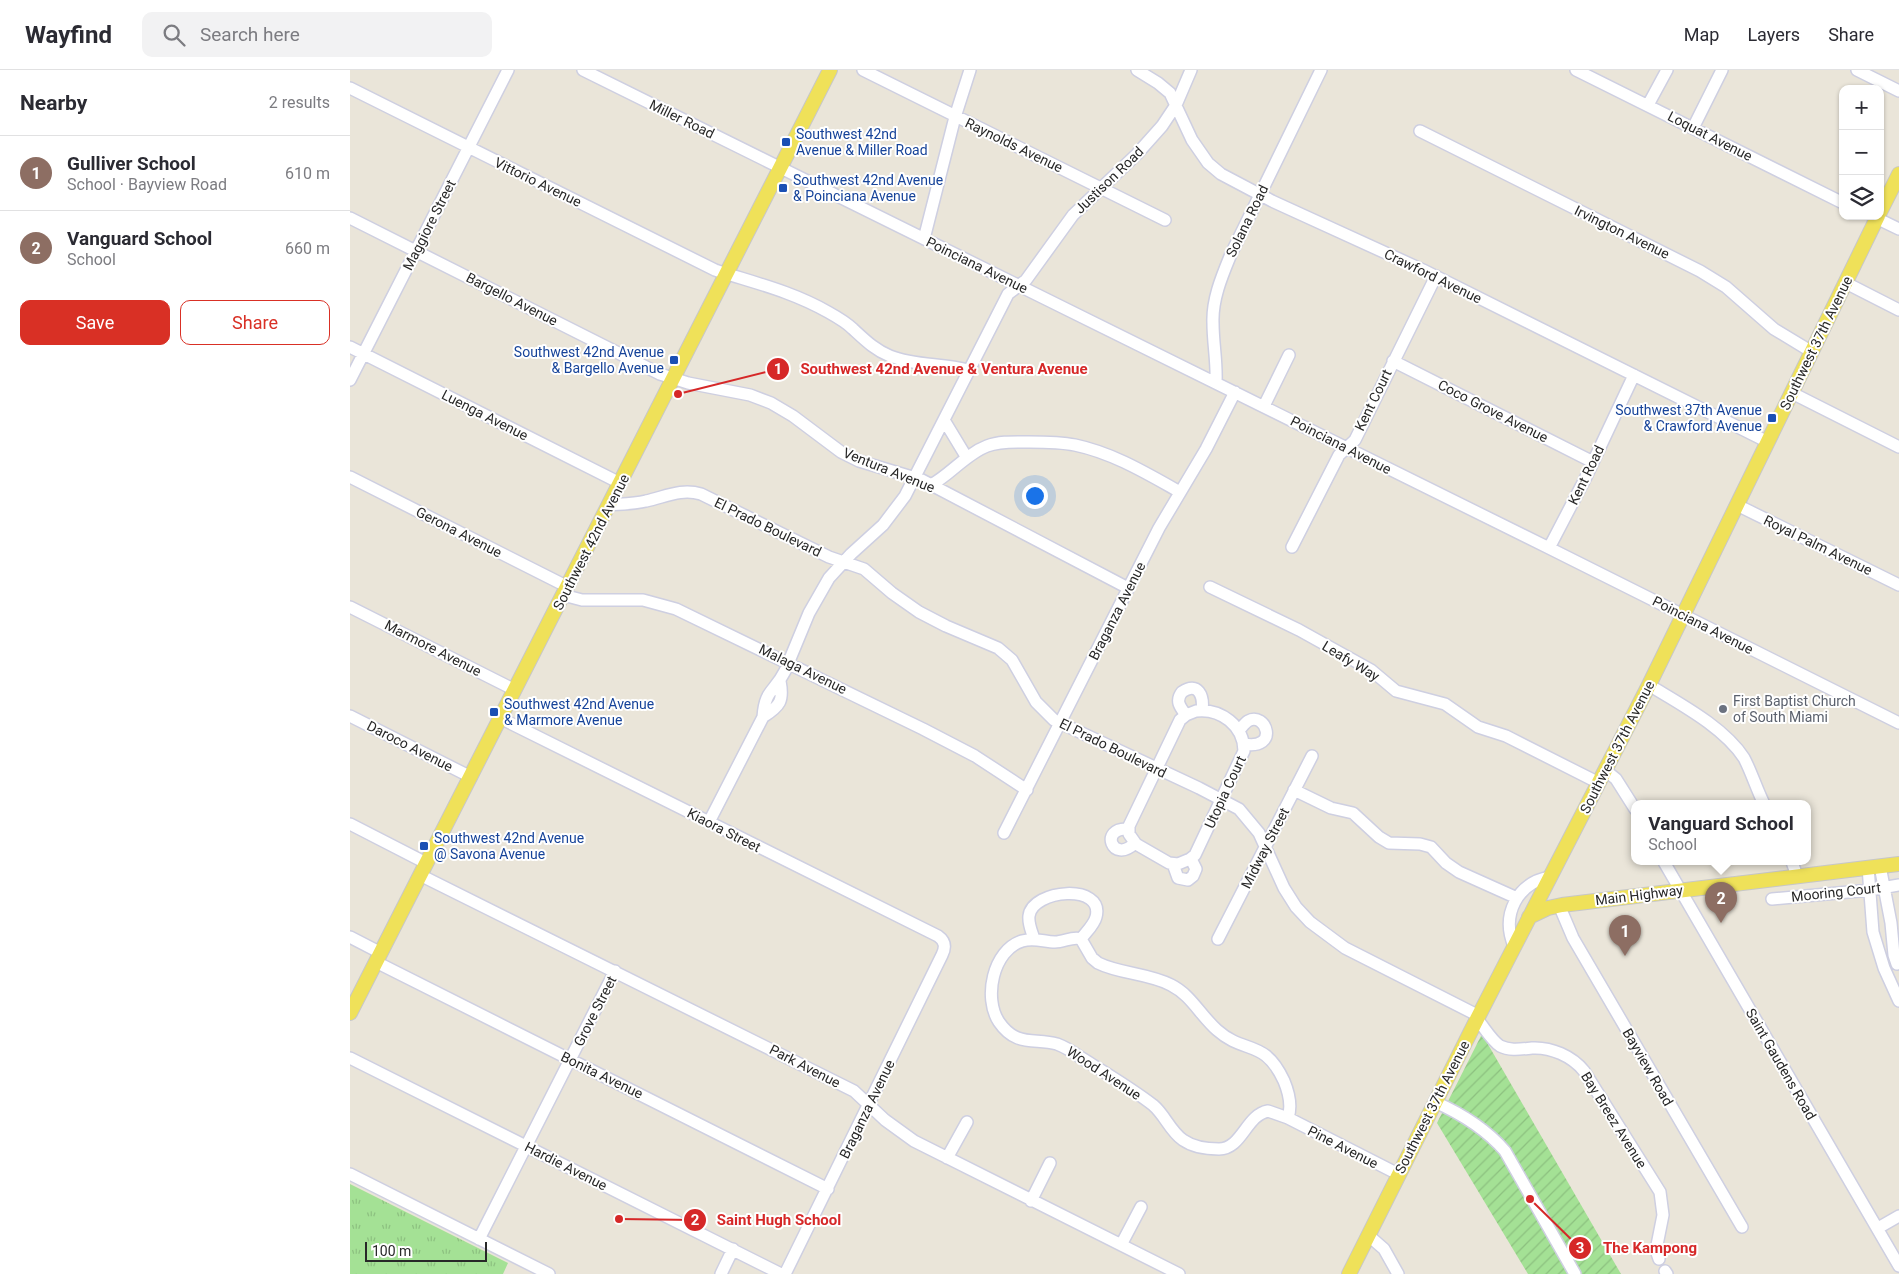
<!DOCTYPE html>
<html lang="en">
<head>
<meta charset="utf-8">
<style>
	body { margin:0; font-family:Roboto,sans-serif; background:#f2f2f3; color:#2b2b33 }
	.controls { position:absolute; right:15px; top:15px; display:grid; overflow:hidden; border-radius:10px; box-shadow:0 1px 4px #0004 }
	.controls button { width:45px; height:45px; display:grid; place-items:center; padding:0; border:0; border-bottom:1px solid #e1e1e2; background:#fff; color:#2b2b33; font:25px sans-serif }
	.scale { position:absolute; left:15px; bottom:12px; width:122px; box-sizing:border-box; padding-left:5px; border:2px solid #282828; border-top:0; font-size:14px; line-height:18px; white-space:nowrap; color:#282828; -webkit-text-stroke:4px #fff; paint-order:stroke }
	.you { position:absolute; left:684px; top:425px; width:18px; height:18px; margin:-12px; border:4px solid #fff; border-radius:50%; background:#1a73e8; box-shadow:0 0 0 8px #1a73e833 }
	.badge { display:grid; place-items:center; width:32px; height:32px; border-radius:50%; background:#d93025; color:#fff; font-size:16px; font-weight:700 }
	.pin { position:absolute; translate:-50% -41px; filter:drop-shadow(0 1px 2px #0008) }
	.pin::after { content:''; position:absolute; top:26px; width:18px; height:15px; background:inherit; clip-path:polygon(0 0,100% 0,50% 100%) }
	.popup { position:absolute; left:1281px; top:730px; width:180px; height:65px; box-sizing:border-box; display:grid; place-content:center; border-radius:10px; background:#fff; filter:drop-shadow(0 1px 4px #0005); font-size:16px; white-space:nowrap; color:#7c7c81 }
	.popup b { font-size:19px; color:#2b2b33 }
	.popup::after { content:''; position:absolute; left:50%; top:100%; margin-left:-10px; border:10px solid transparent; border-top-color:#fff }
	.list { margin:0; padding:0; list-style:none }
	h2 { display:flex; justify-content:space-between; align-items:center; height:65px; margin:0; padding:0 20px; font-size:21px }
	h2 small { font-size:16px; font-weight:400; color:#7c7c81 }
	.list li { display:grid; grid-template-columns:32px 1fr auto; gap:15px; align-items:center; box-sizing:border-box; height:75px; padding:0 20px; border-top:1px solid #e1e1e2 }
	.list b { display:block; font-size:19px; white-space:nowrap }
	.list p { margin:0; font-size:16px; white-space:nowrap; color:#7c7c81 }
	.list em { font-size:16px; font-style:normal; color:#7c7c81 }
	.actions { display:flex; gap:10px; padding:15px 20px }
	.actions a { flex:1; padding:11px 0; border:1px solid #d93025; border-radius:10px; text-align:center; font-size:18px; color:#d93025 }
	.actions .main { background:#d93025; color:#fff }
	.icon { flex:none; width:28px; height:28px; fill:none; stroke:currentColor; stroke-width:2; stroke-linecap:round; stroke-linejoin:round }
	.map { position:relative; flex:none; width:1549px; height:1204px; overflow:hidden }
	header { display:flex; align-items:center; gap:30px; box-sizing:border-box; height:70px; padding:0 25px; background:#fff; border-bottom:1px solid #e1e1e2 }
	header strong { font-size:24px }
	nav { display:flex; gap:28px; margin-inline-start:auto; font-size:18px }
	.search { width:350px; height:45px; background:#f2f2f3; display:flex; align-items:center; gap:12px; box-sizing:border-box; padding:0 18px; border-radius:10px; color:#7c7c81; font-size:19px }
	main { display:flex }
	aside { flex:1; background:#fff }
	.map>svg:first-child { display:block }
	.grass { fill:url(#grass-tufts) }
	.garden { fill:url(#garden-furrows) }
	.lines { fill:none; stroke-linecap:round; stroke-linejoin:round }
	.minor-casing { stroke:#cecfe1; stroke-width:14 }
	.major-casing { stroke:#c7c7c7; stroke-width:16 }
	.minor { stroke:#fff; stroke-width:11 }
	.major { stroke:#efe159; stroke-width:14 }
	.transit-dot { fill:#1a4fb4; stroke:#fff; stroke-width:2 }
	.worship-dot { fill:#6b7280; stroke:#fff; stroke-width:2 }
	.labels { text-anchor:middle; stroke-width:4; stroke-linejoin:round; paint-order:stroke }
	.street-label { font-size:14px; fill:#282828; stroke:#fff }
	.transit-label { font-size:14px; fill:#164399; stroke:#fff; text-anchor:start }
	.worship-label { font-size:14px; fill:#5b616d; stroke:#fff; text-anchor:start }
	.leader { fill:none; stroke:#d62828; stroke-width:2 }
	.callout-dot { fill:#d62828; stroke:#fff; stroke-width:2 }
	.mark-label { font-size:15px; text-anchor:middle; font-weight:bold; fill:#fff }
	.callout-label { font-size:15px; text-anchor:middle; font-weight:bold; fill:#d62828; stroke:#fff; stroke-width:4; stroke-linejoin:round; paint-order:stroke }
</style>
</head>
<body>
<header>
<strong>Wayfind</strong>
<div class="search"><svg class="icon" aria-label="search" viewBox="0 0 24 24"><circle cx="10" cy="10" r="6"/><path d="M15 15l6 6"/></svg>Search here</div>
<nav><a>Map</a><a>Layers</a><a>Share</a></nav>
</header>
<main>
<aside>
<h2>Nearby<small>2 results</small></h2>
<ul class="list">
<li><span class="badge" style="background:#8d6e63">1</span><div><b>Gulliver School</b><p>School · Bayview Road</p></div><em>610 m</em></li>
<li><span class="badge" style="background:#8d6e63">2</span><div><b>Vanguard School</b><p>School</p></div><em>660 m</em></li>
</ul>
<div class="actions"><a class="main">Save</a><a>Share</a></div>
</aside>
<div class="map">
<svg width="1549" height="1204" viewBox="0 0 1549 1204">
	<defs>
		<pattern id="grass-tufts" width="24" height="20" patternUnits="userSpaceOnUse" patternTransform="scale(1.25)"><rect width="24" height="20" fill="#a4e195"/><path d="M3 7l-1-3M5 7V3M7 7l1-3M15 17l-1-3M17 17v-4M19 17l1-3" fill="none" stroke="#8dc180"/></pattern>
		<pattern id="garden-furrows" width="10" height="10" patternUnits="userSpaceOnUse" patternTransform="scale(1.25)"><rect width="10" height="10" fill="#a4e195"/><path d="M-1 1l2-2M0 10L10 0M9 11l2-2" fill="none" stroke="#8dc180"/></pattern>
	</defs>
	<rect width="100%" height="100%" fill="#eae5d9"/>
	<!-- grass -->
	<path class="grass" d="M0,1114L158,1193L153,1204H0Z"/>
	<!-- garden -->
	<path class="garden" d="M1132,964L1271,1204H1178L1087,1053Z"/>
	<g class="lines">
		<defs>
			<path id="minor" d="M233,0L1199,478L1549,653
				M513,0L815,150
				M787,0L808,13L820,23L842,70L858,93L871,104L922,131L1073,200L1418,372
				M1226,0L1493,133
				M1507,0L1549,21
				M0,18L365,200C405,213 441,221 478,242C487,247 496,252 503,259C515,270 525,280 540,286C565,296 592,293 618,300
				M1298,35L1317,0
				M1343,58L1372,0
				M1070,61L1350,201L1376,217L1424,259L1462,282
				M1522,146L1549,159
				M0,148L310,304L338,313L400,325L421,333L443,346L491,382L509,391L572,410L778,518
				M574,169L605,47L620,0
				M1496,213L1549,240
				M0,277L270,413
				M1043,291L1243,392
				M0,310L158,0
				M866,312C867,292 863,273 863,253C862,229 872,206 881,184L971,0
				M1442,323L1549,377
				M914,336L939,285
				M594,350L617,388
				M0,407L218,517
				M581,415C601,404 616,384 637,376C650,371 665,372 679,372C694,372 710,372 725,375C763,383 796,403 830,422
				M259,435C271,434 284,434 296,431C315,427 331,418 351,424L479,487L514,499L542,523L569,542L596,556L648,578L662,590L686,632L704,650L849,718L889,739L909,763L934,818L946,837L960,852L995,878L1129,946
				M1387,435L1549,515
				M942,477L989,385L1005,370L1086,206
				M1199,478L1236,407L1284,305
				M860,517L949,560L1021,600L1046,621L1095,634L1128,657L1156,666L1249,713
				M213,525L232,530H293L326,539L573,659L625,686L677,720
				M0,537L165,620
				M430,611C434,631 430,636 413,647C415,619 424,623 435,601L459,543L479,508L501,484L533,455L555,426L658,224L676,210L723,145L787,84L812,56L826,35L841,0
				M1299,615C1330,634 1374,657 1394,688C1401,701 1407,720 1414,734
				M846,641C871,638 894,656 894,681L845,785L840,789L828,794L819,793L786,774L779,764V756L830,650L836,645Z
				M836,645C830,637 825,631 832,622C848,611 854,626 852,640
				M0,646L121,707
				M150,648L588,866C595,871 596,877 592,885L435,1204
				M889,660C892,657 895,653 898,651C916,641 930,680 894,674
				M1255,700L1266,709L1285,739
				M944,720L981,738L1003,743L1029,767L1039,773L1070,774L1081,777L1096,793L1109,802L1167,828
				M359,752L413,647
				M0,754L76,793
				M778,759C749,757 762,795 785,773
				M654,763L809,458L856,379L885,322
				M1314,792L1549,1196
				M1442,792L1447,806
				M823,794L828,808L838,810L843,806L846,799L841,789
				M1530,796L1541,853L1544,885L1547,894
				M1518,797L1523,862L1534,898L1549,931
				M70,805L504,1021L535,1050L564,1071L829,1204
				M1422,829L1520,820L1549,815
				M1209,835L1223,868L1392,1157
				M0,867L31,883
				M684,869C682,862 678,854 679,846C682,819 755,813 746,847C744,855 736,862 731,869
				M731,869C723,866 714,872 705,872C694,872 684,867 672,871C643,880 633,928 649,952C666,977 684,968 707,974C715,977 723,982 730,987C754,1002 781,1018 803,1035C815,1045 820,1061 833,1070C843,1077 856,1079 869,1079C892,1079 896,1045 918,1041L938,1048L1048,1104
				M731,869L742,888L748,893C770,904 798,903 821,915C841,925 850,945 867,960C895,985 914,968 934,1011C939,1023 942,1036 938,1048
				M868,869L962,686
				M1164,876C1151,845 1167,813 1200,807
				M26,892L478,1119
				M1127,949C1134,957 1141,970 1150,976C1160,981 1171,979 1182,978C1201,977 1222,986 1234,1001L1310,1122L1313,1145L1306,1180L1309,1189
				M0,988L431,1204
				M1085,1032C1112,1044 1136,1059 1155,1081L1225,1204
				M597,1088L617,1052
				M0,1104L199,1204
				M681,1131L700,1093
				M1528,1158L1549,1146
				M1018,1165L1034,1179L1048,1204
				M129,1169L265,901
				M771,1175L791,1137
				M1315,1201L1317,1204
				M371,1204L383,1179"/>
			<path id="major" d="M1530,142L1549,104
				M1179,847L1198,838L1212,835L1549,794
				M0,943L480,0
				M999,1204L1127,949L1299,615L1528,146"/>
		</defs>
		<!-- minor casing -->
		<use href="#minor" class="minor-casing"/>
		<!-- major casing -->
		<use href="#major" class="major-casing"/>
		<!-- minor -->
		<use href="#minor" class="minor"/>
		<!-- major -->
		<use href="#major" class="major"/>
	</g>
	<!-- markers -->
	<g class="transit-dot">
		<rect x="431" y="67" width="10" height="10" rx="2.5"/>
		<rect x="428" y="113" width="10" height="10" rx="2.5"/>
		<rect x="319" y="285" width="10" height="10" rx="2.5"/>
		<rect x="1417" y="343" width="10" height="10" rx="2.5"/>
		<rect x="139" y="637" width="10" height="10" rx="2.5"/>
		<rect x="69" y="771" width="10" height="10" rx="2.5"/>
	</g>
	<circle class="worship-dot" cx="1373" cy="639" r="5"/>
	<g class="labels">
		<!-- street labels -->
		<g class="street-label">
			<text transform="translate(332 49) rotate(26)" y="5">Miller Road</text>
			<text transform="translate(1360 66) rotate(27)" y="5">Loquat Avenue</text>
			<text transform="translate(664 75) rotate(26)" y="5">Raynolds Avenue</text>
			<text transform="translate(759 110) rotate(-44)" y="5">Justison Road</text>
			<text transform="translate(188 112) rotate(26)" y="5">Vittorio Avenue</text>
			<text transform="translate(897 151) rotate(-64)" y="5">Solana Road</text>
			<text transform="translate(79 155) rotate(-63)" y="5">Maggiore Street</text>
			<text transform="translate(1272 162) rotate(26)" y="5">Irvington Avenue</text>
			<text transform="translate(627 195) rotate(26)" y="5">Poinciana Avenue</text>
			<text transform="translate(1083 206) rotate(26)" y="5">Crawford Avenue</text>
			<text transform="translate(162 229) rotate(27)" y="5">Bargello Avenue</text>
			<text transform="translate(1466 273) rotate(-64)" y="5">Southwest 37th Avenue</text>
			<text transform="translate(1023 330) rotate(-64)" y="5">Kent Court</text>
			<text transform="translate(1143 341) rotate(27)" y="5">Coco Grove Avenue</text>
			<text transform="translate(135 345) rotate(27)" y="5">Luenga Avenue</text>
			<text transform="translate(991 375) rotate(27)" y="5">Poinciana Avenue</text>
			<text transform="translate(539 400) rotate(22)" y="5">Ventura Avenue</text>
			<text transform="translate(1236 405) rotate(-64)" y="5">Kent Road</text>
			<text transform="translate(418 457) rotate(26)" y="5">El Prado Boulevard</text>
			<text transform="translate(109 462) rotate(27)" y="5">Gerona Avenue</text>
			<text transform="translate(241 472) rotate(-63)" y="5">Southwest 42nd Avenue</text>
			<text transform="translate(1468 475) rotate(26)" y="5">Royal Palm Avenue</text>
			<text transform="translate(767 541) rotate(-63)" y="5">Braganza Avenue</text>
			<text transform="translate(1353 555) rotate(27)" y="5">Poinciana Avenue</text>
			<text transform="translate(83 578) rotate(27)" y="5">Marmore Avenue</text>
			<text transform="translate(1001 591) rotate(31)" y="5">Leafy Way</text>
			<text transform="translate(453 599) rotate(26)" y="5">Malaga Avenue</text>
			<text transform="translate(60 676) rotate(27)" y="5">Daroco Avenue</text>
			<text transform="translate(1267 677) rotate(-63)" y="5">Southwest 37th Avenue</text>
			<text transform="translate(763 678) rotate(26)" y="5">El Prado Boulevard</text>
			<text transform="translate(875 722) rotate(-65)" y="5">Utopia Court</text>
			<text transform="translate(374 760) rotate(27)" y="5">Kiaora Street</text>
			<text transform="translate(915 778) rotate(-63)" y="5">Midway Street</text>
			<text transform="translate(1486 822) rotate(-6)" y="5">Mooring Court</text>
			<text transform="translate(1289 825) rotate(-7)" y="5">Main Highway</text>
			<text transform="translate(245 941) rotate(-63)" y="5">Grove Street</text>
			<text transform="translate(1431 994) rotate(60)" y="5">Saint Gaudens Road</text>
			<text transform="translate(455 996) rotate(27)" y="5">Park Avenue</text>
			<text transform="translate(1298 997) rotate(60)" y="5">Bayview Road</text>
			<text transform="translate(754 1003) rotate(33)" y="5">Wood Avenue</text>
			<text transform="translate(252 1005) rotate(26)" y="5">Bonita Avenue</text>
			<text transform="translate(1082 1037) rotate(-63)" y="5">Southwest 37th Avenue</text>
			<text transform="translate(517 1039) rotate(-64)" y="5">Braganza Avenue</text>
			<text transform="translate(1264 1050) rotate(58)" y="5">Bay Breez Avenue</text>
			<text transform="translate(993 1077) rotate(27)" y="5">Pine Avenue</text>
			<text transform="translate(216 1096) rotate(27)" y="5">Hardie Avenue</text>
		</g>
		<!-- transit labels -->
		<g class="transit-label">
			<text x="446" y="69">Southwest 42nd<tspan x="446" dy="16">Avenue &amp; Miller Road</tspan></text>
			<text x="443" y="115">Southwest 42nd Avenue<tspan x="443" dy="16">&amp; Poinciana Avenue</tspan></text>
			<text x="314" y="287" text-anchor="end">Southwest 42nd Avenue<tspan x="314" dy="16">&amp; Bargello Avenue</tspan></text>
			<text x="1412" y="345" text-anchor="end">Southwest 37th Avenue<tspan x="1412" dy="16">&amp; Crawford Avenue</tspan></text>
			<text x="154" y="639">Southwest 42nd Avenue<tspan x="154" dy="16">&amp; Marmore Avenue</tspan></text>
			<text x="84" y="773">Southwest 42nd Avenue<tspan x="84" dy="16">@ Savona Avenue</tspan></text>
		</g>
		<!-- worship labels -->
		<g class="worship-label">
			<text x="1383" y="636">First Baptist Church<tspan x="1383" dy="16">of South Miami</tspan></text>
		</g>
	</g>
	<!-- callouts -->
	<path class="leader" d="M328 324L428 299M269 1149L345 1150M1180 1129L1230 1178"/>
	<g class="callout-dot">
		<circle cx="328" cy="324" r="5"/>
		<circle cx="269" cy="1149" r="5"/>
		<circle cx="1180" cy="1129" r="5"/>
		<circle cx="428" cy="299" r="12"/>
		<circle cx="345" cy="1150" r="12"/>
		<circle cx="1230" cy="1178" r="12"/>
	</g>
	<g class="mark-label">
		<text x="428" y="304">1</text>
		<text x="345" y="1155">2</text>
		<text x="1230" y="1183">3</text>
	</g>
	<g class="callout-label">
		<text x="594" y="304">Southwest 42nd Avenue &amp; Ventura Avenue</text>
		<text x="429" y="1155">Saint Hugh School</text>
		<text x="1300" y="1183">The Kampong</text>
	</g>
</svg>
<div class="controls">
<button>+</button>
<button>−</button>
<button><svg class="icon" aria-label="layers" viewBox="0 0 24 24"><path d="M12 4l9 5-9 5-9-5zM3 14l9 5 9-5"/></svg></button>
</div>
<div class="scale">100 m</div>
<div class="you"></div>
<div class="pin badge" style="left:1275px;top:886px;background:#8d6e63">1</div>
<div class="pin badge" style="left:1371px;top:853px;background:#8d6e63">2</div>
<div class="popup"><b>Vanguard School</b>School</div>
</div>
</main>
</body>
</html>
